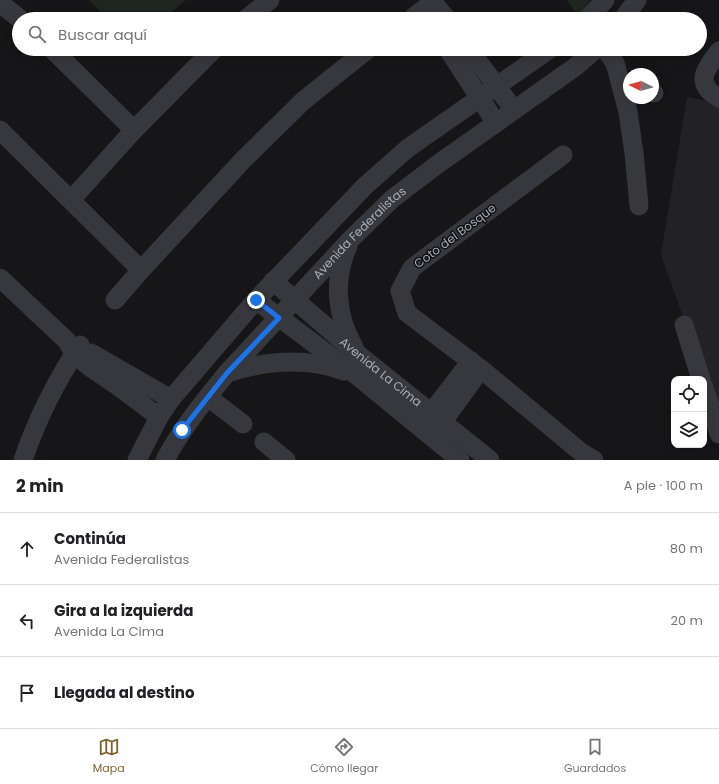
<!DOCTYPE html>
<html lang="es">
<head>
<meta charset="utf-8">
<style>
	body { margin:0; font-family:Poppins,sans-serif; background:#f2f2f2; color:#202124 }
	.controls { position:absolute; right:12px; bottom:12px; display:grid; overflow:hidden; border-radius:8px; box-shadow:0 2px 10px #0003 }
	.controls button { width:36px; height:36px; display:grid; place-items:center; padding:0; border:0; border-bottom:1px solid #e0e0e0; background:#fff; color:#202124; font:20px sans-serif }
	.compass { position:absolute; left:623px; top:68px; width:36px; height:36px; border-radius:50%; background:#fff; box-shadow:0 2px 10px #0003; rotate:275deg }
	.stop { position:absolute; width:12px; height:12px; margin:-9px; border:3px solid #1a73e8; border-radius:50%; background:#fff }
	.stop.end { background:#1a73e8; border-color:#fff; box-shadow:0 1px 4px #0008 }
	.list { margin:0; padding:0; list-style:none }
	h2 { display:flex; justify-content:space-between; align-items:center; height:52px; margin:0; padding:0 16px; font-size:17px }
	h2 small { font-size:13px; font-weight:400; color:#757577 }
	.list li { display:grid; grid-template-columns:26px 1fr auto; gap:12px; align-items:center; box-sizing:border-box; height:72px; padding:0 16px; border-top:1px solid #e0e0e0 }
	.list b { display:block; font-size:15px; white-space:nowrap }
	.list p { margin:0; font-size:13px; white-space:nowrap; color:#757577 }
	.list em { font-size:13px; font-style:normal; color:#757577 }
	.icon { flex:none; width:22px; height:22px; fill:none; stroke:currentColor; stroke-width:2; stroke-linecap:round; stroke-linejoin:round }
	.map { position:relative; flex:none; width:719px; height:460px; overflow:hidden }
	.search { position:absolute; background:#fff; box-shadow:0 2px 10px #0003; left:12px; right:12px; top:12px; height:44px; display:flex; align-items:center; gap:10px; box-sizing:border-box; padding:0 14px; border-radius:22px; color:#757577; font-size:15px }
	.sheet { height:268px; background:#fff }
	nav { display:flex; justify-content:space-around; align-items:center; box-sizing:border-box; height:56px; border-top:1px solid #e0e0e0; background:#fff; font-size:11px; color:#757577 }
	nav a { display:grid; justify-items:center; gap:2px }
	nav .on { color:#7e622b }
	.map>svg:first-child { display:block }
	.built { fill:#222225 }
	.green { fill:#1e261f }
	.lines { fill:none; stroke-linecap:round; stroke-linejoin:round }
	.minor { stroke:#37383d; stroke-width:19 }
	.route { stroke:#1a73e8; stroke-width:5 }
	.labels { text-anchor:middle; stroke-width:3; stroke-linejoin:round; paint-order:stroke }
	.street-label { font-size:12px; fill:#a8adb8; stroke:#111113 }
</style>
</head>
<body>
<div class="map">
<svg width="719" height="460" viewBox="0 0 719 460">
	<rect width="100%" height="100%" fill="#161618"/>
	<!-- built -->
	<path class="built" d="M687,97L719,103V419L661,255Z"/>
	<!-- green -->
	<path class="green" d="M89,0H186L163,19H107Z
		M567,0H590L578,16Z"/>
	<g class="lines">
		<!-- minor -->
		<g class="minor">
			<path d="M431,0L447,19"/>
			<path d="M0,3L20,19"/>
			<path d="M246,19L270,0"/>
			<path d="M411,19L433,2"/>
			<path d="M587,19L605,0"/>
			<path d="M623,19L637,0"/>
			<path d="M52,49L134,130"/>
			<path d="M448,49L496,123"/>
			<path d="M469,49L514,110"/>
			<path d="M605,49L615,63L628,112L634,153L639,206"/>
			<path d="M719,51C706,69 693,83 719,98"/>
			<path d="M653,93H654"/>
			<path d="M0,130L141,270"/>
			<path d="M563,155L412,268L400,291L407,313L481,369L582,453L594,460"/>
			<path d="M71,200L134,130L214,49"/>
			<path d="M348,246C333,279 336,316 354,347"/>
			<path d="M0,278L67,341L74,354L91,368L119,387L159,417"/>
			<path id="s1" d="M273,281L360,356L490,460"/>
			<path d="M115,300L141,270L243,160L303,101L368,49"/>
			<path d="M256,300L356,375L460,460"/>
			<path d="M684,325L701,379"/>
			<path d="M91,353L171,399"/>
			<path d="M227,373C265,361 306,357 344,371"/>
			<path d="M704,387L719,434"/>
			<path d="M208,397L243,424"/>
			<path d="M424,422L471,361"/>
			<path d="M436,431L481,369"/>
			<path d="M264,442L286,460"/>
			<path d="M23,460C37,419 56,381 80,345"/>
			<path d="M137,460L159,417L171,399L256,300L365,186L408,148L550,49"/>
			<path id="s2" d="M165,460C182,428 204,401 227,373L351,239L392,199L438,164L575,67L596,49"/>
		</g>
	</g>
	<g class="lines">
		<!-- route -->
		<path class="route" d="M182,430L227,373L279,318L256,300"/>
	</g>
	<g class="labels">
		<!-- street labels -->
		<g class="street-label">
			<text dy="4" stroke="none"><textPath href="#s2" startOffset="300">Avenida Federalistas</textPath></text>
			<text transform="translate(455 236) rotate(-37)" y="4">Coto del Bosque</text>
			<text dy="4" stroke="none"><textPath href="#s1" startOffset="141">Avenida La Cima</textPath></text>
		</g>
	</g>
</svg>
<div class="controls">
<button><svg class="icon" aria-label="locate" viewBox="0 0 24 24"><circle cx="12" cy="12" r="6"/><path d="M12 2v4M12 18v4M2 12h4M18 12h4"/></svg></button>
<button><svg class="icon" aria-label="layers" viewBox="0 0 24 24"><path d="M12 4l9 5-9 5-9-5zM3 14l9 5 9-5"/></svg></button>
</div>
<svg class="compass" viewBox="-18 -18 36 36"><path d="M0-13l5 13h-10z" fill="#e53935"/><path d="M0 13l5-13h-10z" fill="#757577"/></svg>
<div class="stop" style="left:182px;top:430px"></div>
<div class="stop end" style="left:256px;top:300px"></div>
<div class="search"><svg class="icon" aria-label="search" viewBox="0 0 24 24"><circle cx="10" cy="10" r="6"/><path d="M15 15l6 6"/></svg>Buscar aquí</div>
</div>
<section class="sheet">
<h2>2 min<small>A pie · 100 m</small></h2>
<ul class="list">
<li><svg class="icon" aria-label="ahead" viewBox="0 0 24 24"><path d="M12 20V5M6 11l6-6 6 6"/></svg><div><b>Continúa</b><p>Avenida Federalistas</p></div><em>80 m</em></li>
<li><svg class="icon" aria-label="left" viewBox="0 0 24 24"><path d="M17 20v-9H6M10 6l-5 5 5 5"/></svg><div><b>Gira a la izquierda</b><p>Avenida La Cima</p></div><em>20 m</em></li>
<li><svg class="icon" aria-label="arrive" viewBox="0 0 24 24"><path d="M6 21V4h12l-3 4 3 4H6"/></svg><div><b>Llegada al destino</b></div></li>
</ul>
</section>
<nav>
<a class="on"><svg class="icon" aria-label="map" viewBox="0 0 24 24"><path d="M3 6l6-2 6 2 6-2v14l-6 2-6-2-6 2zM9 4v14M15 6v14"/></svg>Mapa</a>
<a><svg class="icon" aria-label="directions" viewBox="0 0 24 24"><path d="M12 3l9 9-9 9-9-9zM9 14v-3h6M13 9l2 2-2 2"/></svg>Cómo llegar</a>
<a><svg class="icon" aria-label="saved" viewBox="0 0 24 24"><path d="M7 4h10v16l-5-4-5 4z"/></svg>Guardados</a>
</nav>
</body>
</html>
